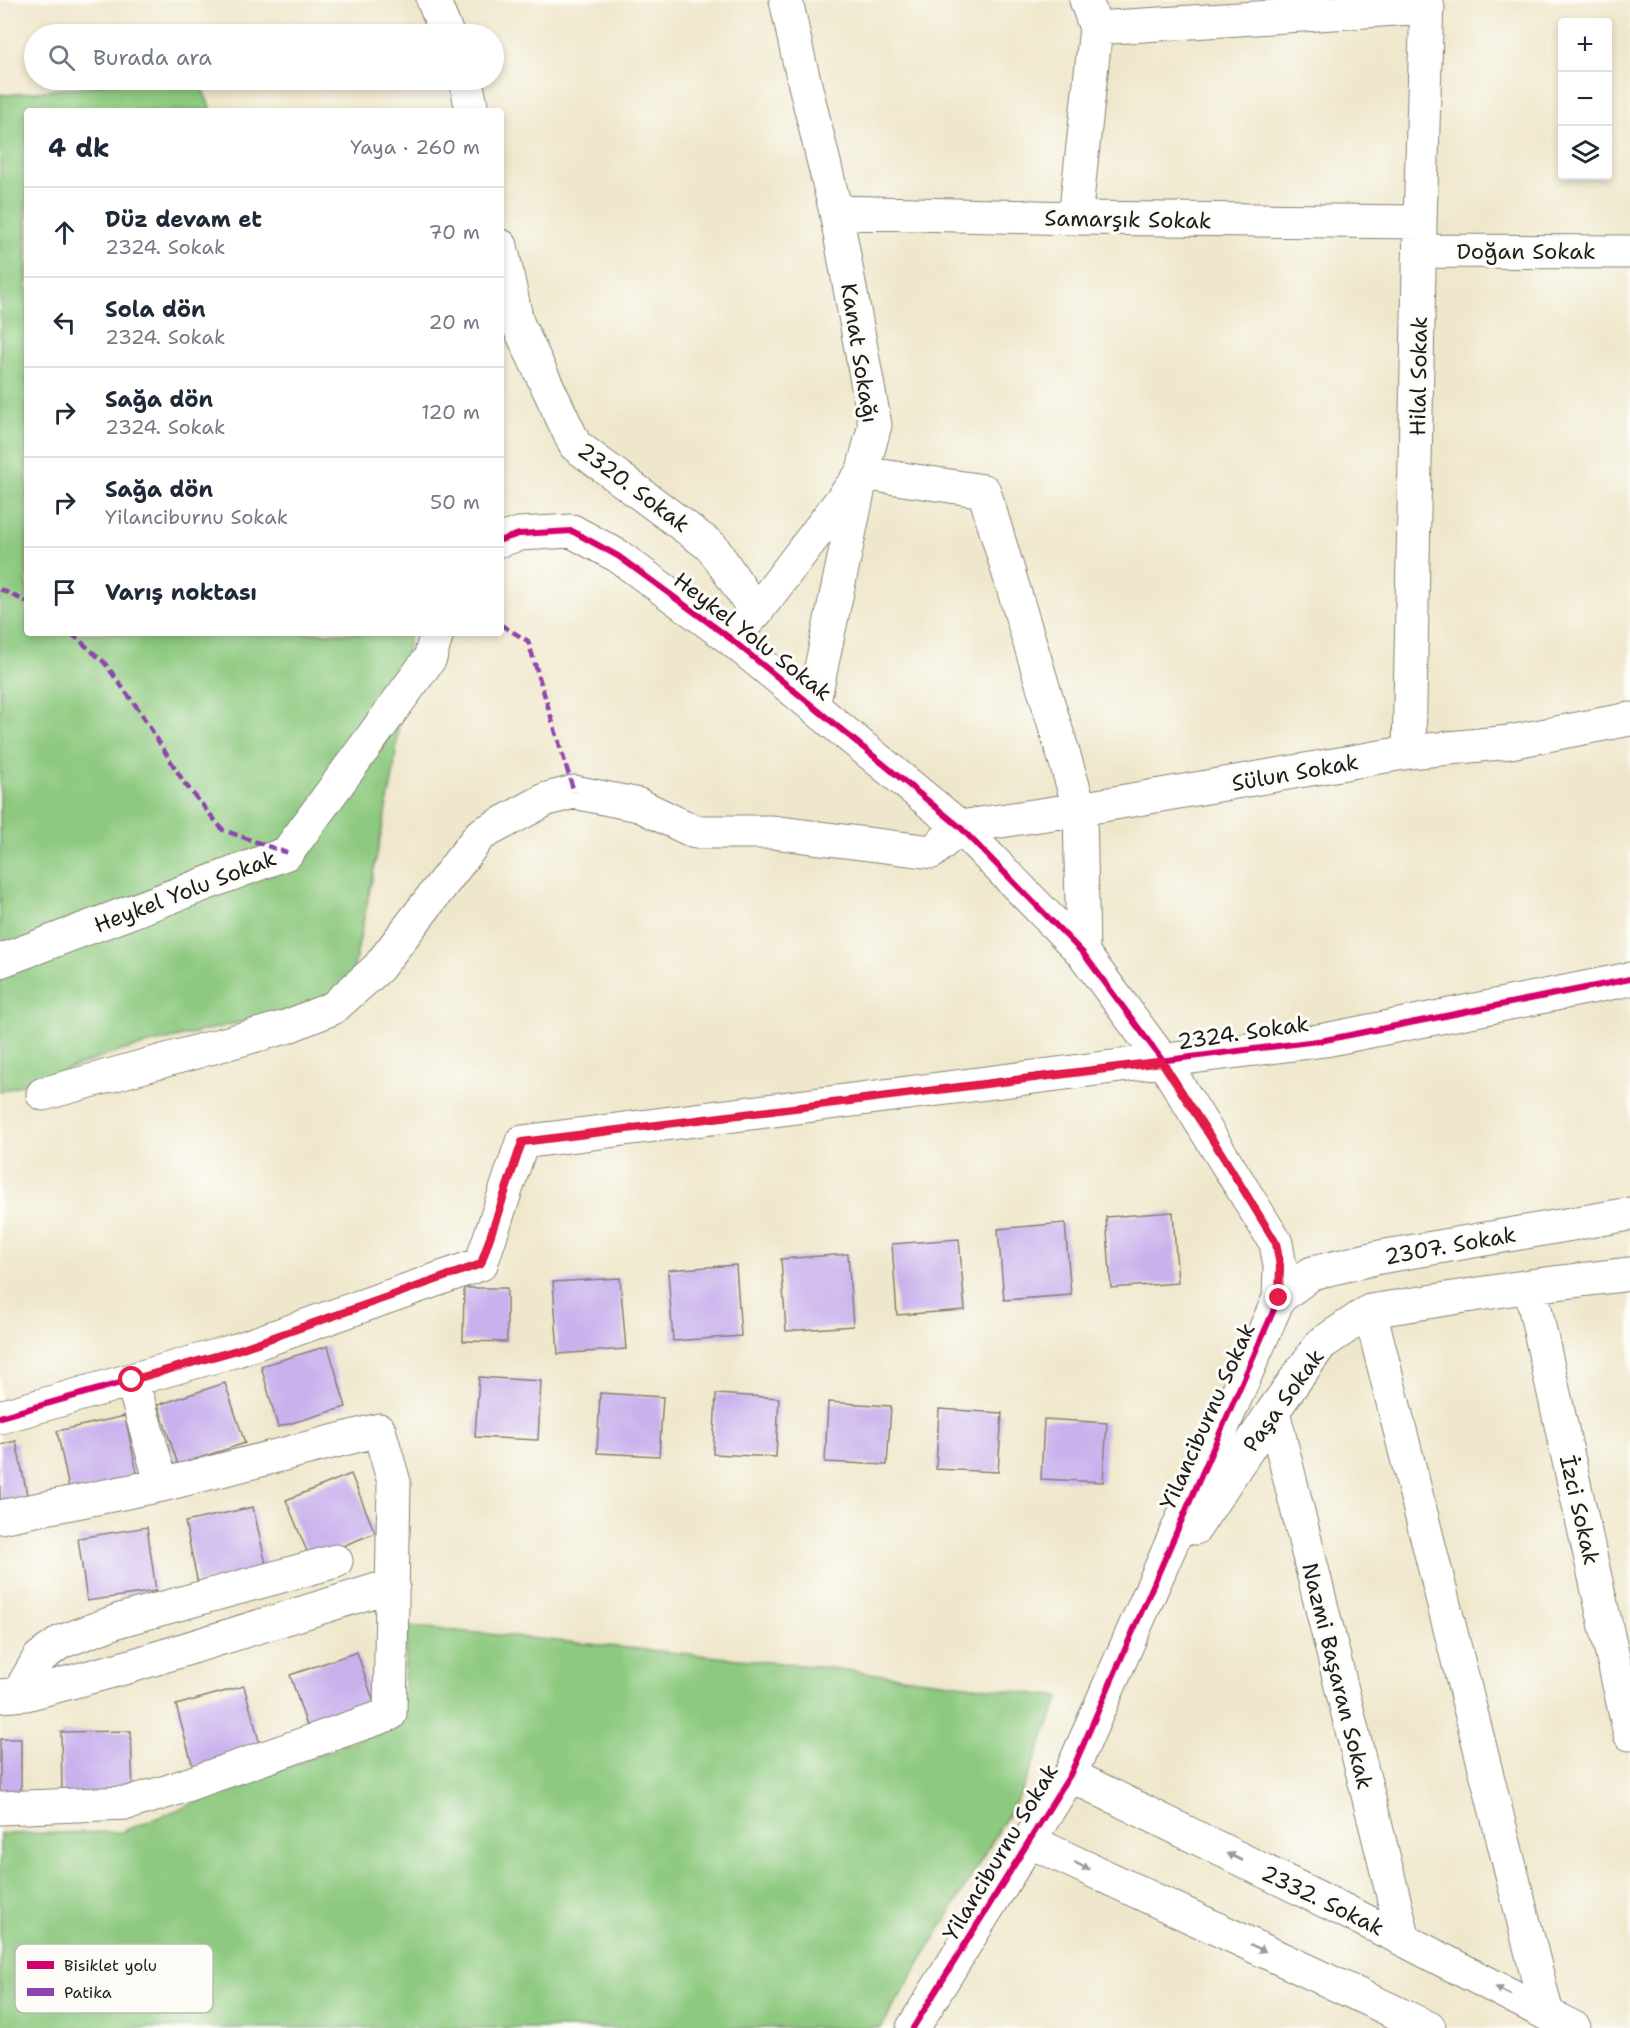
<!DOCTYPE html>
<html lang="tr">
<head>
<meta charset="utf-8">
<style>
	body { margin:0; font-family:"Shantell Sans",sans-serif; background:#f6f6f7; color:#1f2937 }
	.controls { position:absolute; right:18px; top:18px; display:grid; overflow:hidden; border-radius:6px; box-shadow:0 3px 9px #0003 }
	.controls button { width:54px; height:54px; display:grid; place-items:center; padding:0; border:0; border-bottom:2px solid #e0e1e3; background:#fff; color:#1f2937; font:30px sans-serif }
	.stop { position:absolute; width:18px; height:18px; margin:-14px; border:4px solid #e11d48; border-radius:50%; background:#fff }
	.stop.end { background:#e11d48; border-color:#fff; box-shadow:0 2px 6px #0008 }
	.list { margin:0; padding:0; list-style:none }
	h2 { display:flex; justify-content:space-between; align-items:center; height:78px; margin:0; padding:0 24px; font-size:26px }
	h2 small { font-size:20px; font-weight:400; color:#747a83 }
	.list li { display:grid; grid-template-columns:39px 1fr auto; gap:18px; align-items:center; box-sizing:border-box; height:90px; padding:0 24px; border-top:2px solid #e0e1e3 }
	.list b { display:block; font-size:22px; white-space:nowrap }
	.list p { margin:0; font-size:20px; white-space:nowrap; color:#747a83 }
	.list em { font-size:20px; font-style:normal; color:#747a83 }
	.icon { flex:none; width:33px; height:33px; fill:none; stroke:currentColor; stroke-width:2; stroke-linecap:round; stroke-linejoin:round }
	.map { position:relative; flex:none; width:1630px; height:2028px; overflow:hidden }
	.search { position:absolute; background:#fff; box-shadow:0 3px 9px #0003; left:24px; top:24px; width:480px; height:66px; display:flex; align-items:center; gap:15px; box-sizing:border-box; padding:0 21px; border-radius:33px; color:#747a83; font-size:22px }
	.panel { position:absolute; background:#fff; box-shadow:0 3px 9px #0003; left:24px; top:108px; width:480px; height:528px; border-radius:6px }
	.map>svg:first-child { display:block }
	.green { fill:#8dc97f; stroke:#54724e; stroke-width:1.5 }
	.building { fill:#c9b1ed }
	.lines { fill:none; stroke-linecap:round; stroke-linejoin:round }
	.minor-casing { stroke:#868274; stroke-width:35 }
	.minor { stroke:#fff; stroke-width:33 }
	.quiet { stroke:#8e44ad; stroke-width:4.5; stroke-dasharray:9 4.5; stroke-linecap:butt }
	.cycleway-casing { stroke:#fdfcf7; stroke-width:10 }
	.cycleway { stroke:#d6006c; stroke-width:6 }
	.oneway { fill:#999 }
	.route { stroke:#e11d48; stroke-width:8 }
	.labels { text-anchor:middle; stroke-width:6; stroke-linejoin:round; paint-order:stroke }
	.street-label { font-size:22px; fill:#1c1c1c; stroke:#fdfcf7 }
	.key { fill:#fdfcf7; stroke:#bab9b5; stroke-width:1.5 }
	.key-label { font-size:16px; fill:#1c1c1c }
</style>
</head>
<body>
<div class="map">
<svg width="1630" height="2028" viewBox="0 0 1630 2028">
	<rect width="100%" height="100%" fill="#fdfcf7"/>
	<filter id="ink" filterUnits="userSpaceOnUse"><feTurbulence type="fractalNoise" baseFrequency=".0167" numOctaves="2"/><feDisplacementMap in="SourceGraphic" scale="12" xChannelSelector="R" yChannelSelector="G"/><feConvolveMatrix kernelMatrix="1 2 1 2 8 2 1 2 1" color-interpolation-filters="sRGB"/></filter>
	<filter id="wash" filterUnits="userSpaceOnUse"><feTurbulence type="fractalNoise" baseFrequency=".008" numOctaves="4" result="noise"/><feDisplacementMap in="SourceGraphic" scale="24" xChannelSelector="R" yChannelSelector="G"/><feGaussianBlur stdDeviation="1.35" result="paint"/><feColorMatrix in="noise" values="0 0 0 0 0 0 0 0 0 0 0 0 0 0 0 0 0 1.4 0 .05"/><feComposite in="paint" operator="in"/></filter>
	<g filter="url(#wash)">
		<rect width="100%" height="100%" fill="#efe7cb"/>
		<!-- green -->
		<path class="green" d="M143,80H198L212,111H27V633H409L393,776L348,996L121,1051L0,1092V94L6,95Z
			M407,1626L830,1668L1060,1697L1021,1793L881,2028H0V1834L121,1832L402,1722Z"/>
		<g id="blocks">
			<!-- building -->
			<path class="building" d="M1173,1212L1178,1283L1111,1288L1106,1217Z
				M1065,1223L1071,1295L1004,1300L998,1229Z
				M959,1239L965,1310L897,1315L892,1244Z
				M848,1254L853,1326L786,1331L781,1259Z
				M736,1265L741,1336L673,1341L668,1270Z
				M620,1278L626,1349L558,1354L553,1282Z
				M464,1288H507V1342L463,1341Z
				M328,1346L346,1407L278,1427L261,1366Z
				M479,1377L541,1381L538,1440L475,1437Z
				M225,1383L245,1443L178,1465L158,1405Z
				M600,1393L663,1397L659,1456L597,1453Z
				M716,1394L779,1398L776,1457L713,1454Z
				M828,1402L891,1406L887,1465L825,1462Z
				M939,1409L1002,1413L998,1472L936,1469Z
				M125,1416L138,1478L70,1493L57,1431Z
				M1044,1419L1107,1423L1103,1482L1041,1479Z
				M16,1441L29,1504L0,1510V1445Z
				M351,1474L375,1533L310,1559L286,1500Z
				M253,1507L267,1569L198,1584L185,1522Z
				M147,1527L156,1591L87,1601L78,1538Z
				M357,1652L377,1712L310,1735L290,1675Z
				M244,1686L261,1748L193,1767L176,1705Z
				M131,1731L133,1794L62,1796L61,1732Z
				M0,1739H21V1803H0Z"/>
		</g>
	</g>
	<g filter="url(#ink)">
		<use href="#blocks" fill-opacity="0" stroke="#868274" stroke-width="1.5"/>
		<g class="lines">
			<defs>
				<path id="minor" d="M433,0L447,34
					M786,0L798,56L836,212L875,425L862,473L813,706
					M1096,28L1428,7
					M466,80L472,111
					M836,212L1075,218L1420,222
					M1075,218L1096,28L1086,0
					M501,246L517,322L575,445L712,547L756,612
					M1421,251L1630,252
					M501,540L519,534L572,531L618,556L731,639L960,827L1083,953L1163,1061L1276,1243L1280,1266L1279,1298L1070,1775L913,2028
					M731,639L756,612L862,473L984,491L1080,809L1083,953
					M1409,752L1420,222L1427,0
					M960,827L1080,809L1409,752L1510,742L1630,719
					M0,961L287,853L430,658L437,633
					M43,1094L286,1027L333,1008L378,968L480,835L547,799L574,792L639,805L695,832H772L932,852L960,827
					M1530,1286L1630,1734
					M1279,1298L1312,1273L1380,1257L1630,1214
					M1370,1311L1547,2014
					M1273,1411L1404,1940
					M0,1417L237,1350L481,1264L522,1142L1325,1040L1630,979
					M0,1517L162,1485L132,1380
					M1195,1528L1273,1411L1321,1344L1370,1311L1530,1286L1630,1274
					M26,1694L24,1684L39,1658L61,1642L120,1620L336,1561
					M0,1696L26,1694L131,1666L393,1585
					M1070,1775L1404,1940L1574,2028
					M0,1808L128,1803L169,1791L390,1714L394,1482L379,1430L162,1485
					M1029,1841L1429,2028"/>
			</defs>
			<!-- minor casing -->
			<use href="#minor" class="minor-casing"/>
			<!-- minor -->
			<use href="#minor" class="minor"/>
			<!-- quiet -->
			<path class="quiet" d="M0,589L27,602
				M501,625L528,641L574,792
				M71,633L104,662L139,710L185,784L223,830L287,853"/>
			<defs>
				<path id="cycleway" d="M501,540L519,534L572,531L618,556L731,639L960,827L1083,953L1163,1061L1276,1243L1280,1266L1279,1298L1070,1775L913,2028
					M0,1417L237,1350L481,1264L522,1142L1325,1040L1630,979"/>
			</defs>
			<!-- cycleway casing -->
			<use href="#cycleway" class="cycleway-casing"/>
			<!-- cycleway -->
			<use href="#cycleway" class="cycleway"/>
		</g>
		<!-- one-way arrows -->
		<defs><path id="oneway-solid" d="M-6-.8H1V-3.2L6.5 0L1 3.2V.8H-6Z" transform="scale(1.5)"/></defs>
		<g class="oneway">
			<use href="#oneway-solid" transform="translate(1235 1857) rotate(-154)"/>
			<use href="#oneway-solid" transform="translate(1082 1866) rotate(25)"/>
			<use href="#oneway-solid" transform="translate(1258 1948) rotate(25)"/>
			<use href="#oneway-solid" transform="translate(1503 1991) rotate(-153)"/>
		</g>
	</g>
	<g class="lines" filter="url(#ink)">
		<!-- route -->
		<path class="route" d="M132,1380L237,1350L481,1264L522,1142L1162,1062L1223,1156L1276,1243L1280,1266L1279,1298"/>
	</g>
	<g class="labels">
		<!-- street labels -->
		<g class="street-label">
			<text transform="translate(1128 219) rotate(1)" y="8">Samarşık Sokak</text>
			<text x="1526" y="259">Doğan Sokak</text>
			<text transform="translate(860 353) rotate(81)" y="8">Kanat Sokağı</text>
			<text transform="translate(1418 376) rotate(-89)" y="8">Hilal Sokak</text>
			<text transform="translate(634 487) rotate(37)" y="8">2320. Sokak</text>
			<text transform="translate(753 636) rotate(38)" y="8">Heykel Yolu Sokak</text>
			<text transform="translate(1295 772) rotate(-10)" y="8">Sülun Sokak</text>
			<text transform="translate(185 891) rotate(-21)" y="8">Heykel Yolu Sokak</text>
			<text transform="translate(1243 1032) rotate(-8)" y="8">2324. Sokak</text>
			<text transform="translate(1450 1245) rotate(-10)" y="8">2307. Sokak</text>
			<text transform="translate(1283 1400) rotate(-54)" y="8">Paşa Sokak</text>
			<text transform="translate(1207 1416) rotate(-66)" y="8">Yilanciburnu Sokak</text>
			<text transform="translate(1580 1510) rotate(77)" y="8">İzci Sokak</text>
			<text transform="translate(1338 1676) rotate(76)" y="8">Nazmi Başaran Sokak</text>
			<text transform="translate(1000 1852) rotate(-59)" y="8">Yilanciburnu Sokak</text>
			<text transform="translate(1323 1900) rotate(26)" y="8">2332. Sokak</text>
		</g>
	</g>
	<!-- legend -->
	<rect x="15" y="1944" width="198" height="69" rx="9" class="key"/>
	<rect x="27" y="1961" width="27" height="8" fill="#d6006c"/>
	<rect x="27" y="1988" width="27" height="8" fill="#8e44ad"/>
	<g class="key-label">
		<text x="64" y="1971">Bisiklet yolu</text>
		<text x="64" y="1998">Patika</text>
	</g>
</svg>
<div class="controls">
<button>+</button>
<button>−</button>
<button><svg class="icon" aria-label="layers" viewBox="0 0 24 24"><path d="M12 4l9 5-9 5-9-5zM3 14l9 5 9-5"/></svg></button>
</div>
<div class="stop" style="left:132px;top:1380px"></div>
<div class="stop end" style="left:1279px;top:1298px"></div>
<div class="search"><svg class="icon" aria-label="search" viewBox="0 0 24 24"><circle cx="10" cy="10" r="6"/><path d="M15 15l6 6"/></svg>Burada ara</div>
<section class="panel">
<h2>4 dk<small>Yaya · 260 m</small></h2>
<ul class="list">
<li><svg class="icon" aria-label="ahead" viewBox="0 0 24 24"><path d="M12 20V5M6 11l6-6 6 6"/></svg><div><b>Düz devam et</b><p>2324. Sokak</p></div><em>70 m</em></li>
<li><svg class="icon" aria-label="left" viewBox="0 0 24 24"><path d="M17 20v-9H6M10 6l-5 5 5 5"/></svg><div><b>Sola dön</b><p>2324. Sokak</p></div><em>20 m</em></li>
<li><svg class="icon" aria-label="right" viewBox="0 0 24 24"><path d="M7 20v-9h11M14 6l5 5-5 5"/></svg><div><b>Sağa dön</b><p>2324. Sokak</p></div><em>120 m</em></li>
<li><svg class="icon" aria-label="right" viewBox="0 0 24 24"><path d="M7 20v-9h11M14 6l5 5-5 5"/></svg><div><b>Sağa dön</b><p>Yilanciburnu Sokak</p></div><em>50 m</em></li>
<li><svg class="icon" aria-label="arrive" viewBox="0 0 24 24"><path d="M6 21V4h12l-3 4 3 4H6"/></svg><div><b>Varış noktası</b></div></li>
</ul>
</section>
</div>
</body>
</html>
